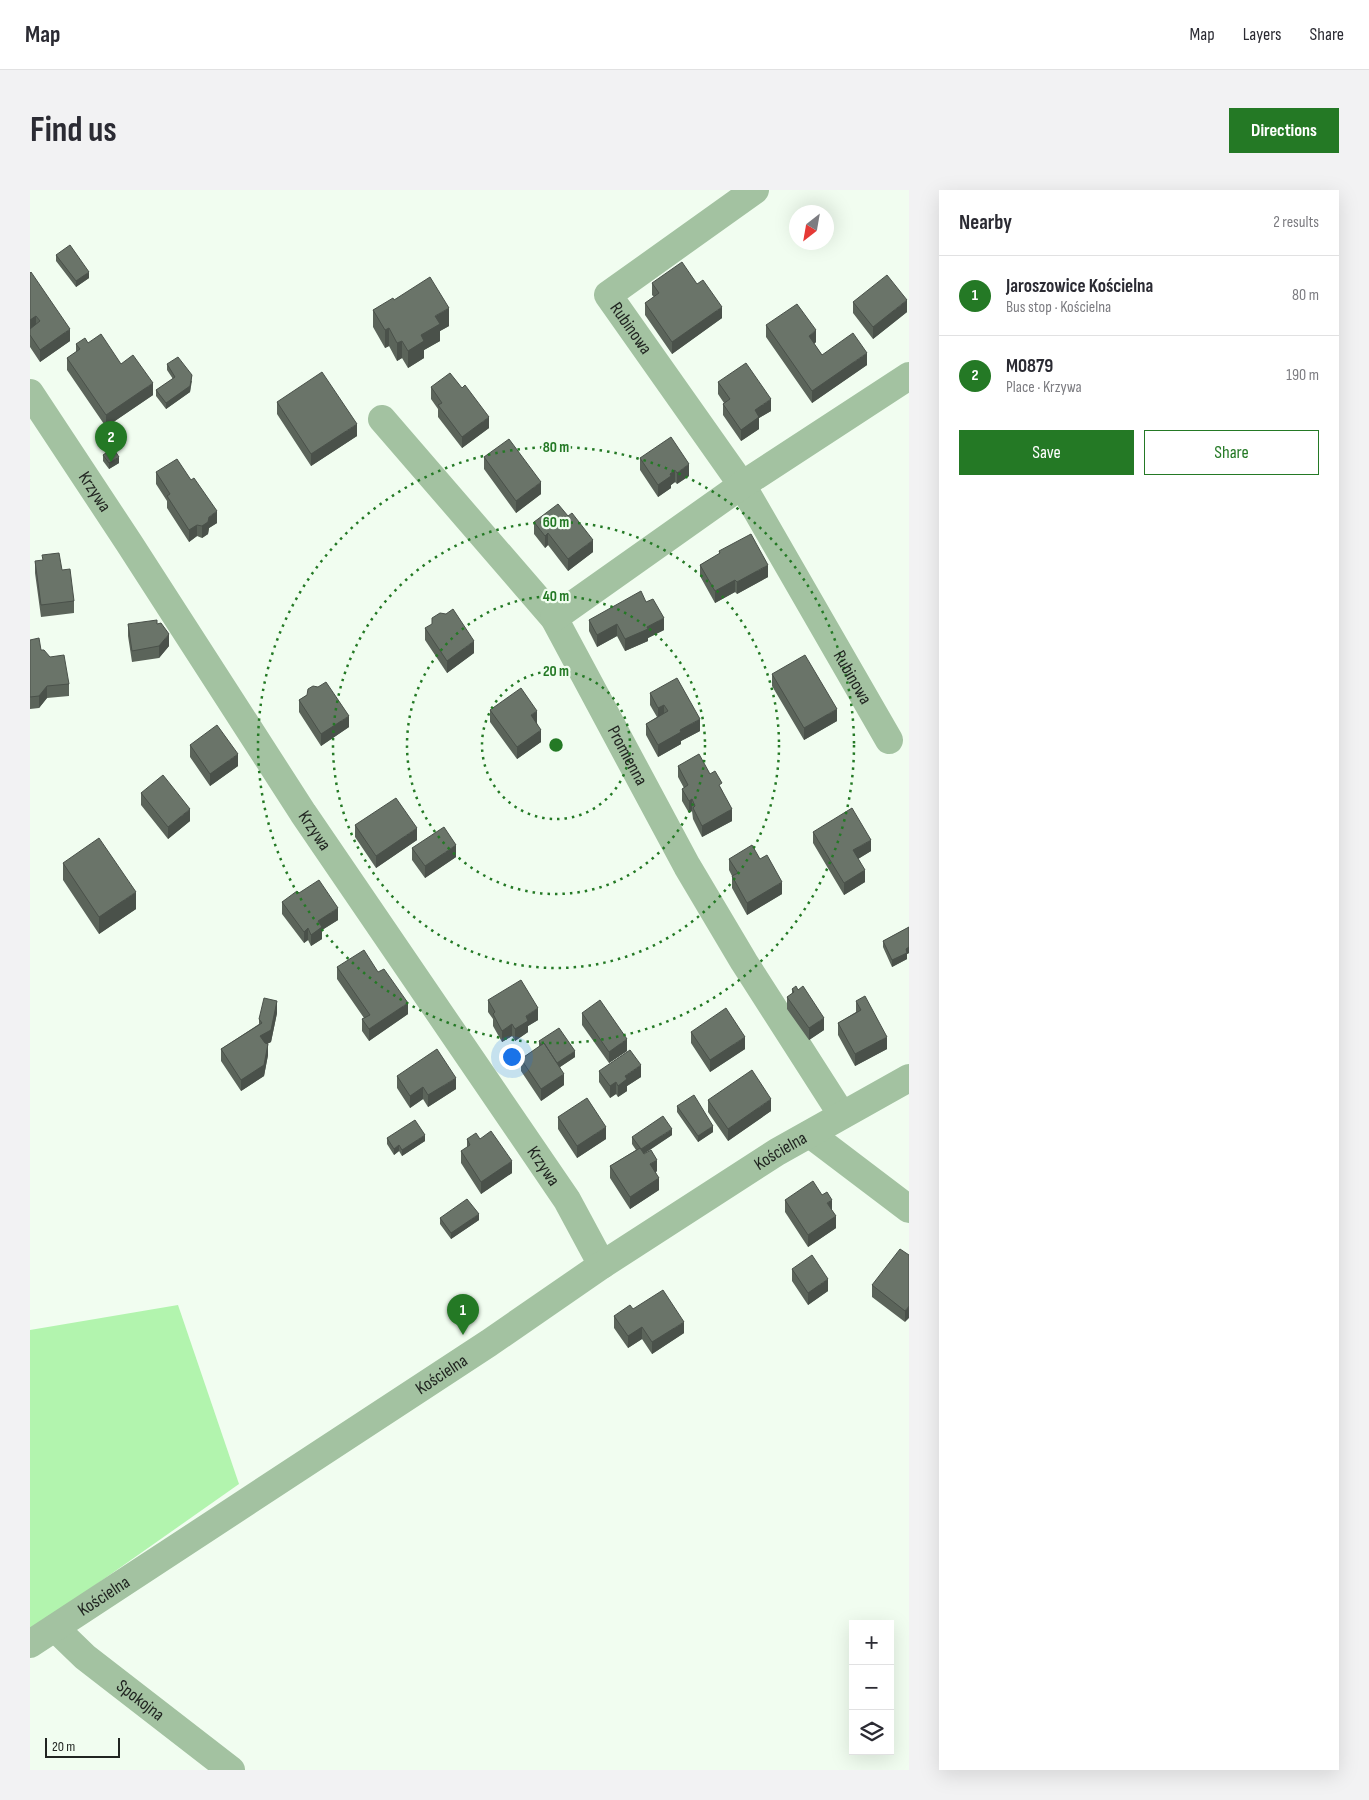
<!DOCTYPE html>
<html lang="en">
<head>
<meta charset="utf-8">
<style>
	body { margin:0; font-family:"Sofia Sans Condensed",sans-serif; background:#f2f2f3; color:#2b2b33 }
	.controls { position:absolute; right:15px; bottom:15px; display:grid; overflow:hidden; border-radius:0px; box-shadow:0 5px 20px #0002 }
	.controls button { width:45px; height:45px; display:grid; place-items:center; padding:0; border:0; border-bottom:1px solid #e1e1e2; background:#fff; color:#2b2b33; font:25px sans-serif }
	.compass { position:absolute; left:759px; top:15px; width:45px; height:45px; border-radius:50%; background:#fff; box-shadow:0 5px 20px #0002; rotate:211deg }
	.scale { position:absolute; left:15px; bottom:12px; width:75px; box-sizing:border-box; padding-left:5px; border:2px solid #212521; border-top:0; font-size:14px; line-height:18px; white-space:nowrap; color:#212521; -webkit-text-stroke:4px #f1fdf0; paint-order:stroke }
	.you { position:absolute; left:481px; top:866px; width:18px; height:18px; margin:-12px; border:4px solid #fff; border-radius:50%; background:#1a73e8; box-shadow:0 0 0 8px #1a73e833 }
	.badge { display:grid; place-items:center; width:32px; height:32px; border-radius:50%; background:#247925; color:#fff; font-size:16px; font-weight:700 }
	.pin { position:absolute; translate:-50% -41px; filter:drop-shadow(0 1px 2px #0008) }
	.pin::after { content:''; position:absolute; top:26px; width:18px; height:15px; background:inherit; clip-path:polygon(0 0,100% 0,50% 100%) }
	.list { margin:0; padding:0; list-style:none }
	h2 { display:flex; justify-content:space-between; align-items:center; height:65px; margin:0; padding:0 20px; font-size:21px }
	h2 small { font-size:16px; font-weight:400; color:#7c7c81 }
	.list li { display:grid; grid-template-columns:32px 1fr auto; gap:15px; align-items:center; box-sizing:border-box; height:80px; padding:0 20px; border-top:1px solid #e1e1e2 }
	.list b { display:block; font-size:19px; white-space:nowrap }
	.list p { margin:0; font-size:16px; white-space:nowrap; color:#7c7c81 }
	.list em { font-size:16px; font-style:normal; color:#7c7c81 }
	.actions { display:flex; gap:10px; padding:15px 20px }
	.actions a { flex:1; padding:11px 0; border:1px solid #247925; border-radius:0px; text-align:center; font-size:18px; color:#247925 }
	.actions .main { background:#247925; color:#fff }
	.icon { flex:none; width:28px; height:28px; fill:none; stroke:currentColor; stroke-width:2; stroke-linecap:round; stroke-linejoin:round }
	.map { position:relative; flex:none; width:879px; height:1580px; overflow:hidden; border-radius:0px }
	header { display:flex; align-items:center; gap:30px; box-sizing:border-box; height:70px; padding:0 25px; background:#fff; border-bottom:1px solid #e1e1e2 }
	header strong { font-size:24px }
	nav { display:flex; gap:28px; margin-inline-start:auto; font-size:18px }
	.intro { display:flex; align-items:center; justify-content:space-between; box-sizing:border-box; height:120px; padding:0 30px }
	h1 { margin:0; font-size:35px }
	.button { padding:12px 22px; border-radius:0px; background:#247925; color:#fff; font-size:18px; font-weight:700 }
	main { display:flex; gap:30px; padding:0 30px }
	aside { flex:1; background:#fff; border-radius:0px; box-shadow:0 5px 20px #0002 }
	.map>svg:first-child { display:block }
	.green { fill:#b2f4ae }
	.lines { fill:none; stroke-linecap:round; stroke-linejoin:round }
	.minor { stroke:#a3c2a1; stroke-width:28 }
	.wall { fill:#5b645a }
	.shaded-wall { fill:#4a514a }
	.building { fill:#6a7469; stroke:#4a514a }
	.ring { fill:none; stroke:#247925; stroke-width:2.5; stroke-dasharray:2.5 5 }
	.labels { text-anchor:middle; stroke-width:4.5; stroke-linejoin:round; paint-order:stroke }
	.street-label { font-size:18px; fill:#212521; stroke:#f1fdf0 }
	.centre { fill:#247925; stroke:#f1fdf0; stroke-width:2.5 }
	.ring-label { font-size:15px; text-anchor:middle; font-weight:bold; fill:#247925; stroke:#f1fdf0; stroke-width:4.5; stroke-linejoin:round; paint-order:stroke }
</style>
</head>
<body>
<header>
<strong>Map</strong>
<nav><a>Map</a><a>Layers</a><a>Share</a></nav>
</header>
<div class="intro"><h1>Find us</h1><a class="button">Directions</a></div>
<main>
<div class="map">
<svg width="879" height="1580" viewBox="0 0 879 1580">
	<rect width="100%" height="100%" fill="#f1fdf0"/>
	<!-- green -->
	<path class="green" d="M148,1115L209,1294L0,1441V1140Z"/>
	<g class="lines">
		<!-- minor -->
		<g class="minor">
			<path id="s1" d="M725,0L578,105L712,295L859,550"/>
			<path id="s2" d="M0,203L99,353L273,623L537,1010L572,1075"/>
			<path id="s3" d="M352,229L524,428L657,676L714,772L812,925"/>
			<path d="M524,428L712,295L879,186"/>
			<path d="M780,944L879,1019"/>
			<path id="s4" d="M25,1438L55,1467L201,1580"/>
			<path id="s5" d="M0,1454L459,1153L572,1075L747,962L879,888"/>
		</g>
	</g>
	<!-- wall -->
	<path class="wall" d="M26,65L59,88L46,97L26,71Z
		M0,83L40,151L10,172L0,157Z
		M622,93L667,94L692,128L642,164L615,125V113L624,107L622,105Z
		M364,110L419,136L410,141V151L394,160V168L378,178L372,168L367,171L359,156L355,158L343,137V120Z
		M823,112L877,122L843,149L823,123Z
		M736,135L786,152L784,154L792,165L837,175L782,213L736,147Z
		M58,153L91,174L123,205L76,237L37,180V168L46,162V154Z
		M137,174L162,191L160,202L136,219L126,206V200L143,189L137,180Z
		M688,192L741,221L729,228V239L711,251L693,225V214L694,213L688,204Z
		M401,197L459,238L432,258L408,227V219L401,209Z
		M247,212L327,246L281,276L247,224Z
		M73,265L89,273L79,279L73,271Z
		M454,267L511,304L486,323L454,279Z
		M610,268L659,286L647,294L645,292L641,295V298L628,307L610,280Z
		M126,282L187,333L179,338L178,344L172,348L167,346L159,352L137,318V311L126,294Z
		M504,332L563,362L538,381L518,355L515,358L504,344Z
		M689,361L738,387L707,404L705,402L685,413L670,386V375L689,364Z
		M5,371L32,380L44,411V423L11,427L5,383Z
		M616,412L634,440L618,448V451L595,461L587,446L567,457L559,441V430Z
		M98,434H127L139,456L129,468L102,472L98,446Z
		M395,438L444,463L417,483L395,450Z
		M0,450L11,460L39,494V506L17,508L9,518L0,519Z
		M742,484L807,531L774,550L742,496Z
		M620,503L670,541L651,551V554L628,567L616,545V534L627,527L620,515Z
		M277,505L319,537L291,556L269,522V510Z
		M460,520L507,533L511,552L487,569L460,532Z
		M160,555L208,576L180,596L160,567Z
		M648,576L680,584L692,600L702,631L672,647L663,629L662,621L659,623L652,611V599L654,598L648,587Z
		M111,603L160,631L138,649L111,615Z
		M325,635L387,650L346,678L325,647Z
		M783,642L841,661L828,669L835,692L814,705L783,653Z
		M382,658L426,667L395,688L382,670Z
		M699,669H730L752,704L717,725L702,698V686L699,680Z
		M33,673L106,719L69,744L33,690Z
		M269,703L308,730L292,740V749L281,756L278,750L274,753L252,724V712Z
		M879,737V763L877,764V769L862,777L853,757V751Z
		M307,777L348,782L378,824L339,851L332,841V829L334,828L307,789Z
		M762,799L768,800L794,840L779,850L757,819V807L762,804Z
		M458,810L508,830L498,836V842L485,851L482,846L472,852L463,836V829L458,822Z
		M826,811L857,859L825,876L808,845V833L826,822Z
		M247,823L241,852L238,853V865L234,886L211,901L191,871V859L229,834V829Z
		M552,823L597,861L579,873L552,835Z
		M661,842L715,859L680,882L661,853Z
		M509,851L545,867L530,877L534,895L511,911L491,881V869L509,857Z
		M569,881L611,887L597,896V901L588,907L586,904L580,908L569,892Z
		M367,886L426,899L398,917L393,909L380,918L367,898Z
		M678,910L741,921L698,951L678,922Z
		M647,916L683,942L668,952L647,922Z
		M528,927L576,949L547,968L528,939Z
		M642,945L614,964L627,981L626,982L629,1000L600,1019L580,988V976L606,960L602,954V947Z
		M357,948L395,951L372,966L369,961L364,965L357,954Z
		M437,949H450L482,983L451,1004L431,973V961L437,958Z
		M755,1010L802,1020L806,1038L778,1057L755,1022Z
		M410,1028L449,1030L421,1049L410,1034Z
		M879,1065L875,1132L842,1107V1095Z
		M762,1079L798,1101L778,1115L762,1091Z
		M603,1119L654,1143L622,1164L612,1149L598,1158L584,1138V1126Z"/>
	<!-- shaded-wall -->
	<path class="shaded-wall" d="M59,82V88L46,97V91Z
		M877,110V122L843,149V137Z
		M692,117V128L642,164V152Z
		M419,118V136L410,141V151L394,160V168L378,178V161L405,126Z
		M6,126V137L0,142V130Z
		M359,138V156L355,158V140Z
		M40,139V151L10,172V160Z
		M786,140V152L779,158V146Z
		M372,151V168L367,171V153Z
		M837,163V175L782,213V201Z
		M162,185L160,202L136,219V213Z
		M123,193V205L76,237V225Z
		M741,209V221L729,228V239L711,251V240L725,220Z
		M459,227V238L432,258V247Z
		M327,234V246L281,276V264Z
		M89,267V273L79,279V273Z
		M659,274V286L647,294V283Z
		M645,280V292L641,295V298L628,307V295Z
		M511,292V304L486,323V311Z
		M187,321V333L179,338L178,344L172,348V336L179,327Z
		M167,335V346L159,352V340Z
		M518,343V355L515,358V346Z
		M563,350V362L538,381V369Z
		M738,375V387L707,404V392Z
		M705,390V402L685,413V401Z
		M634,428V440L618,448V451L595,461V449Z
		M587,434V446L567,457V445Z
		M139,444V456L129,468V456Z
		M444,451V463L417,483V471Z
		M17,496V508L9,518V506Z
		M634,515V527L628,530V518Z
		M807,519V531L774,550V538Z
		M507,521V533L501,537V525Z
		M319,526V537L291,556V544Z
		M670,529V541L651,551V554L628,567V555L650,540Z
		M511,540V552L487,569V557Z
		M208,564V576L180,596V584Z
		M662,609V621L659,623V611Z
		M160,619V631L138,649V637Z
		M702,619V631L672,647V636Z
		M387,638V650L346,678V666Z
		M841,650V661L823,672V660Z
		M426,655V667L395,688V676Z
		M835,680V692L814,705V693Z
		M752,692V704L717,725V713Z
		M106,702V719L69,744V727Z
		M308,718V730L292,740V749L281,756V745L288,731Z
		M278,738V750L274,753V742Z
		M879,757V763L877,764V769L862,777V770L876,759Z
		M247,811V823L241,852L230,858V846Z
		M378,813V824L339,851V839Z
		M508,818V830L498,836V842L485,851V839L496,826Z
		M794,828V840L779,850V838Z
		M482,834V846L472,852V841Z
		M715,847V859L680,882V870Z
		M857,847V859L825,876V864Z
		M597,849V861L579,873V862Z
		M238,854V865L234,886L211,901V890Z
		M545,861V867L524,881V875Z
		M611,875V887L597,896V901L588,907V896L595,886Z
		M534,884V895L511,911V899Z
		M426,888V899L398,917V905Z
		M586,892V904L580,908V896Z
		M393,897V909L380,918V906Z
		M741,909V921L698,951V939Z
		M683,936V942L668,952V946Z
		M576,937V949L547,968V956Z
		M642,939V945L610,966V960Z
		M395,945V951L372,966V960Z
		M369,955V961L364,965V959Z
		M627,970V981L620,986V974Z
		M482,971V983L451,1004V992Z
		M629,988V1000L600,1019V1007Z
		M802,1010V1022L797,1013Z
		M449,1024V1030L421,1049V1043Z
		M806,1026V1038L778,1057V1045Z
		M798,1089V1101L778,1115V1103Z
		M879,1116V1128L875,1132V1121Z
		M654,1132V1143L622,1164V1152Z
		M612,1137V1149L598,1158V1146Z"/>
	<!-- building -->
	<path class="building" d="M40,55L59,82L46,91L26,65Z
		M652,72L667,94L673,90L692,117L642,152L615,113L629,103L622,93Z
		M1,82L40,139L10,160L0,145V139L10,131L6,126L0,130V83Z
		M857,85L877,110L843,137L823,112Z
		M400,87L419,118L405,126L410,134L391,145L394,151L378,161L372,151L367,153L359,138L355,140L343,120L363,108L364,110Z
		M767,114L786,140L779,146L792,165L823,143L837,163L782,201L736,135Z
		M71,144L91,174L103,165L123,193L76,225L37,168L50,159L46,154L55,148L58,153Z
		M148,167L162,185L160,196L136,213L126,200L145,187L137,174Z
		M716,173L741,209L725,220L729,227L711,240L693,214L700,209L688,192Z
		M292,182L327,234L281,264L247,212Z
		M420,183L432,198L435,195L459,227L432,247L408,215L412,213L401,197Z
		M641,247L659,274L647,283L645,280L640,284L641,286L628,295L610,268Z
		M479,249L511,292L486,311L454,267Z
		M83,258L89,267L79,273L73,265Z
		M147,269L161,290L164,288L187,321L179,327L178,332L172,336L167,335L159,340L137,306L140,304L126,282Z
		M528,314L538,326L542,323L563,350L538,369L518,343L515,346L504,332Z
		M721,344L738,375L707,392L705,390L685,401L670,375L690,363L689,361Z
		M29,363L32,380L40,379L44,411L11,415L5,371L13,370L12,365Z
		M611,401L616,412L623,409L634,428L617,437L618,439L595,449L587,434L567,445L559,430Z
		M423,419L444,451L417,471L395,438L402,434V428L410,423L416,424Z
		M127,430V434L131,433L139,444L129,456L102,461L98,434Z
		M9,448L11,460H14L20,467L34,465L39,494L17,496L9,506L0,507V450Z
		M775,465L807,519L774,538L742,484Z
		M647,488L670,529L650,540L651,542L628,555L616,534L638,521L634,515L628,518L620,503Z
		M296,492L319,526L291,544L269,510L277,505L278,499L283,496L288,497Z
		M491,498L507,521L501,525L511,540L487,557L460,520Z
		M187,535L208,564L180,584L160,555Z
		M669,564L680,584L685,581L692,593L689,595L702,619L672,636L663,618L665,616L662,609L659,611L652,599L658,595L648,576Z
		M133,585L160,619L138,637L111,603Z
		M366,608L387,638L346,666L325,635Z
		M822,618L841,650L823,660L835,680L814,693L783,642Z
		M414,637L426,655L395,676L382,658Z
		M69,648L106,702L69,727L33,673Z
		M722,655L730,669L737,665L752,692L717,713L702,686L708,683L699,669Z
		M289,690L308,718L288,731L292,737L281,745L278,738L274,742L252,712L267,701L269,703Z
		M879,737V757L876,759L877,763L862,770L853,751Z
		M334,760L348,782L354,779L378,813L339,839L332,829L340,825L307,777Z
		M491,790L508,818L496,826L498,831L485,839L482,834L472,841L463,824L465,822L458,810Z
		M766,796L768,800L773,796L794,828L779,838L757,807L764,802L762,799Z
		M835,806L857,847L825,864L808,833L831,820L826,811Z
		M234,808L247,811L241,840L230,846L235,853L238,854L234,875L211,890L191,859L232,833L229,829Z
		M570,810L597,849L579,862L552,823Z
		M696,818L715,847L680,870L661,842Z
		M529,838L545,861L527,873L514,853L511,855L509,851Z
		M514,853L534,884L511,899L491,869Z
		M407,859L426,888L398,905L393,897L380,906L367,886Z
		M600,860L611,875L595,886L597,889L588,896L586,892L580,896L569,881Z
		M722,880L741,909L698,939L678,910Z
		M664,905L683,936L668,946L647,916Z
		M557,908L576,937L547,956L528,927Z
		M633,926L642,939L611,959L602,947Z
		M385,930L395,945L372,960L369,955L364,959L357,948Z
		M461,941L482,971L451,992L431,961L440,955L437,949L446,943L450,949Z
		M610,958L614,964L621,960L627,970L620,974L629,988L600,1007L580,976Z
		M783,991L792,1005L797,1002L802,1010L797,1013L806,1026L778,1045L755,1010Z
		M437,1009L449,1024L421,1043L410,1028Z
		M870,1059L879,1065V1116L875,1121L842,1095Z
		M782,1065L798,1089L778,1103L762,1079Z
		M633,1100L654,1132L622,1152L612,1137L598,1146L584,1126L600,1115L603,1119Z"/>
	<!-- distance rings -->
	<g class="ring">
		<circle cx="526" cy="555" r="74"/>
		<circle cx="526" cy="555" r="149"/>
		<circle cx="526" cy="555" r="223"/>
		<circle cx="526" cy="555" r="298"/>
	</g>
	<g class="labels">
		<!-- street labels -->
		<g class="street-label">
			<text dy="6" stroke="none"><textPath href="#s1" startOffset="221">Rubinowa</textPath></text>
			<text dy="6" stroke="none"><textPath href="#s2" startOffset="118">Krzywa</textPath></text>
			<text dy="6" stroke="none"><textPath href="#s1" startOffset="635">Rubinowa</textPath></text>
			<text dy="6" stroke="none"><textPath href="#s3" startOffset="419">Promienna</textPath></text>
			<text dy="6" stroke="none"><textPath href="#s2" startOffset="522">Krzywa</textPath></text>
			<text dy="6" stroke="none"><textPath href="#s5" startOffset="898">Kościelna</textPath></text>
			<text dy="6" stroke="none"><textPath href="#s2" startOffset="928">Krzywa</textPath></text>
			<text dy="6" stroke="none"><textPath href="#s5" startOffset="492">Kościelna</textPath></text>
			<text dy="6" stroke="none"><textPath href="#s5" startOffset="88">Kościelna</textPath></text>
			<text dy="6" stroke="none"><textPath href="#s4" startOffset="112">Spokojna</textPath></text>
		</g>
	</g>
	<circle cx="526" cy="555" r="8" class="centre"/>
	<g class="ring-label">
		<text x="526" y="262">80 m</text>
		<text x="526" y="337">60 m</text>
		<text x="526" y="411">40 m</text>
		<text x="526" y="486">20 m</text>
	</g>
</svg>
<div class="controls">
<button>+</button>
<button>−</button>
<button><svg class="icon" aria-label="layers" viewBox="0 0 24 24"><path d="M12 4l9 5-9 5-9-5zM3 14l9 5 9-5"/></svg></button>
</div>
<svg class="compass" viewBox="-18 -18 36 36"><path d="M0-13l5 13h-10z" fill="#e53935"/><path d="M0 13l5-13h-10z" fill="#7c7c81"/></svg>
<div class="scale">20 m</div>
<div class="you"></div>
<div class="pin badge" style="left:433px;top:1145px">1</div>
<div class="pin badge" style="left:81px;top:272px">2</div>
</div>
<aside>
<h2>Nearby<small>2 results</small></h2>
<ul class="list">
<li><span class="badge">1</span><div><b>Jaroszowice Kościelna</b><p>Bus stop · Kościelna</p></div><em>80 m</em></li>
<li><span class="badge">2</span><div><b>M0879</b><p>Place · Krzywa</p></div><em>190 m</em></li>
</ul>
<div class="actions"><a class="main">Save</a><a>Share</a></div>
</aside>
</main>
</body>
</html>
